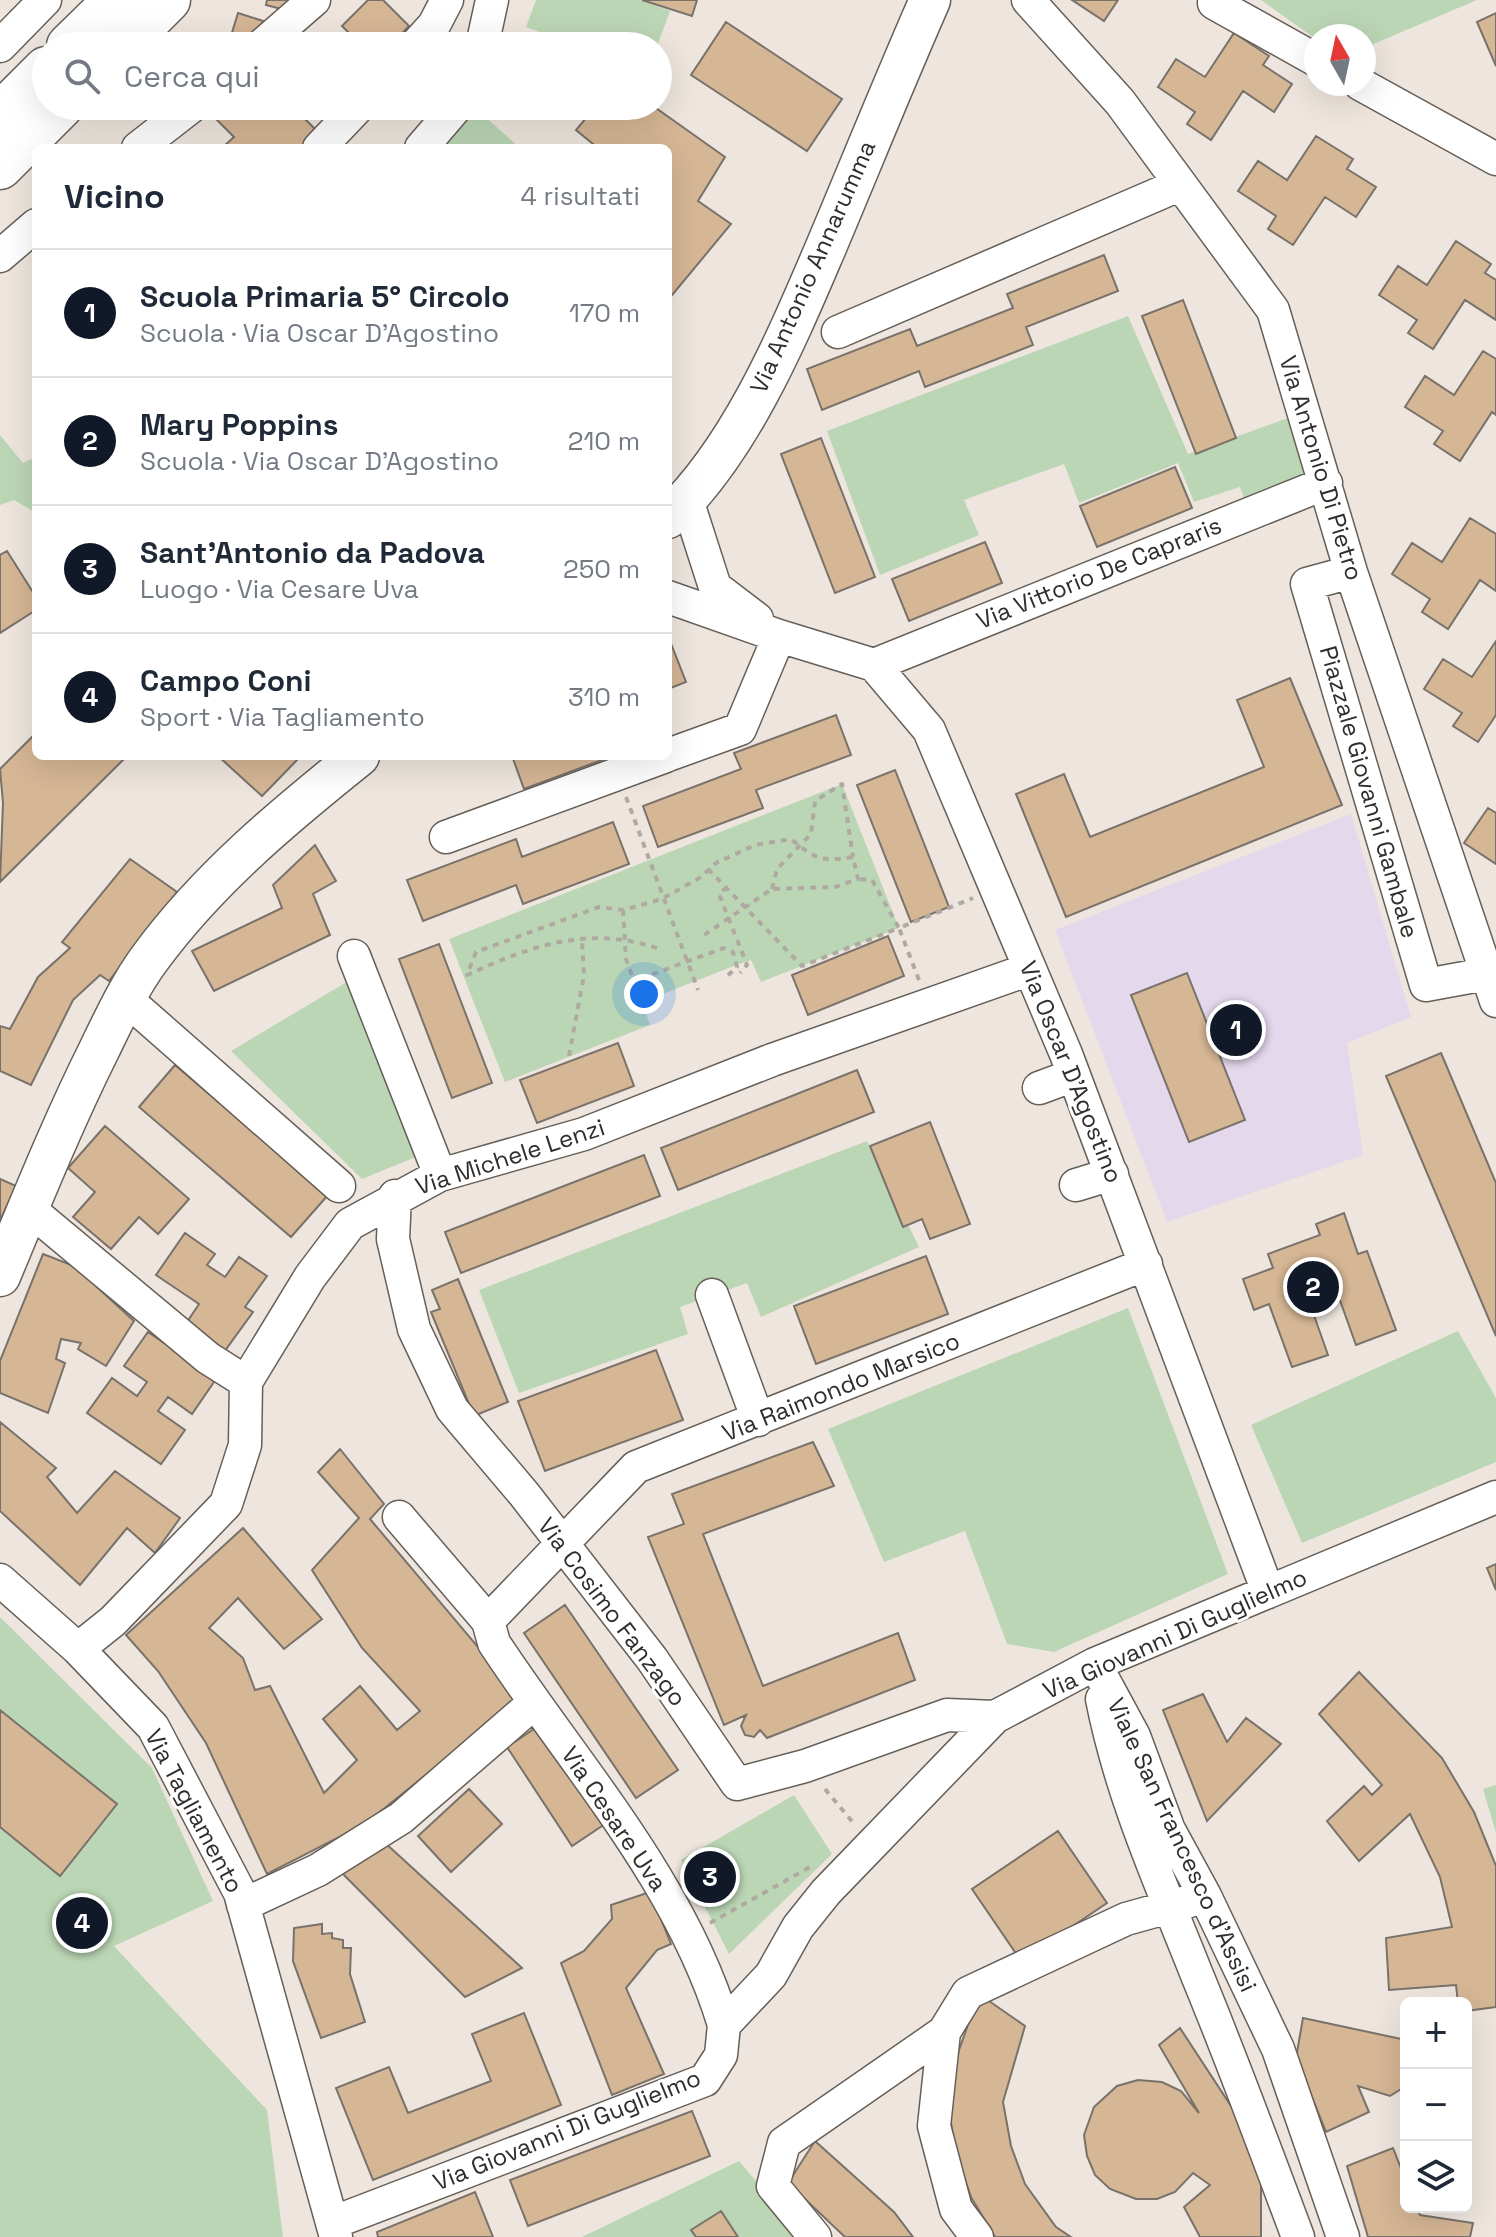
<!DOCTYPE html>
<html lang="it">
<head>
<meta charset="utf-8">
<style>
	body { margin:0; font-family:"Space Grotesk",sans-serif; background:#f2f2f3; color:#1f2937 }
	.controls { position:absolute; right:24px; bottom:24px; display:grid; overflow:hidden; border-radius:12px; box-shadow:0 8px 32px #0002 }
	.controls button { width:72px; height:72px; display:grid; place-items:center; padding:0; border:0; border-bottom:2px solid #e0e1e3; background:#fff; color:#1f2937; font:40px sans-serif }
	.compass { position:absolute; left:1304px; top:24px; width:72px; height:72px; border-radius:50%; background:#fff; box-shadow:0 8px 32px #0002; rotate:351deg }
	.you { position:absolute; left:644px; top:994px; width:28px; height:28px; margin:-20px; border:6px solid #fff; border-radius:50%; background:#1a73e8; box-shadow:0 0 0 12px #1a73e833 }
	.badge { display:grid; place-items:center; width:52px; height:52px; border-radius:50%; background:#111827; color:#fff; font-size:26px; font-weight:700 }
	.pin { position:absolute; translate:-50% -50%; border:4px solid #fff; box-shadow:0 2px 8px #0006 }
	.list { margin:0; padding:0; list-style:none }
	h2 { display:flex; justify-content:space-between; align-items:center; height:104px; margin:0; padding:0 32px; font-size:34px }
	h2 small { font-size:26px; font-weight:400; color:#747a83 }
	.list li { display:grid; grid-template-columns:52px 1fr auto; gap:24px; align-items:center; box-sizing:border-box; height:128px; padding:0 32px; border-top:2px solid #e0e1e3 }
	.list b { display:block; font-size:30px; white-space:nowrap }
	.list p { margin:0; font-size:26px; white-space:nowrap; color:#747a83 }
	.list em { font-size:26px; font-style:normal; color:#747a83 }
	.icon { flex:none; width:44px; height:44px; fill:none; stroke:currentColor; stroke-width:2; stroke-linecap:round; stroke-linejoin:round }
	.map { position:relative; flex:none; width:1496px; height:2237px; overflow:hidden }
	.search { position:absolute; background:#fff; box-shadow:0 8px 32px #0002; left:32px; top:32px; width:640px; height:88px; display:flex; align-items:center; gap:20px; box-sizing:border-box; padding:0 28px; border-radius:44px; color:#747a83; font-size:30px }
	.panel { position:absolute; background:#fff; box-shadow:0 8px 32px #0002; left:32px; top:144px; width:640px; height:616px; border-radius:12px }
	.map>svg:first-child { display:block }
	.education { fill:#e4d8ec }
	.green { fill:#bbd6b5 }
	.building { fill:#d5b695; stroke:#79726b; stroke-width:2 }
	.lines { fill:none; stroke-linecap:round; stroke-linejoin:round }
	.minor-casing { stroke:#665f58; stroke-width:35 }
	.major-casing { stroke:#665f58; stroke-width:43 }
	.highway-casing { stroke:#665f58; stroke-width:47 }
	.path { stroke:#afa9a2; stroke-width:4; stroke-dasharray:6 6; stroke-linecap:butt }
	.minor { stroke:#fff; stroke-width:32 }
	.major { stroke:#fff; stroke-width:40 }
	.highway { stroke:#fff; stroke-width:44 }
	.labels { text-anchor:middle; stroke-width:6; stroke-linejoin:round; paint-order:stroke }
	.street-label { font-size:24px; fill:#302d2a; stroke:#fff }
</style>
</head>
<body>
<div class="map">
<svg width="1496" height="2237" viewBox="0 0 1496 2237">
	<rect width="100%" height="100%" fill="#eee6de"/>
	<!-- education -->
	<path class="education" d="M1351,814L1411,1017L1347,1043L1363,1155L1167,1222L1055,930Z"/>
	<!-- green -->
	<path class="green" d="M536,0H640L670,11L657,46H578L526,27Z
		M1261,0H1477L1364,48V36L1313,37Z
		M471,106H473L520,148H433Z
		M1128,316L1188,454L1291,417L1310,480L1246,504L1240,487L1194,502L1178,463L1079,503L1064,464L964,500L979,535L880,575L827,431Z
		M0,435L23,463L36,457V513L14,500L0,505Z
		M842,784L899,928L761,982L751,960L739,964L642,1002L650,1025L505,1082L449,939Z
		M350,980L423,1154L362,1179L231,1051Z
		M867,1141L919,1247L761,1317L747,1283L680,1307L688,1334L519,1393L479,1290Z
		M1128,1308L1228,1574L1054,1652L1007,1644L965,1531L884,1562L828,1429Z
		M1458,1331L1496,1398V1462L1302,1543L1251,1425Z
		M0,1617L152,1768L213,1901L114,1946L267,2110L283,2237H0Z
		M1496,1785V1833L1483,1789Z
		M794,1795L832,1854L729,1954L681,1860Z
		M739,2161L803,2237H582Z"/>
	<!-- building -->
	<path class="building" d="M267,0H297L293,12L266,5Z
		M368,0H383L409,26L390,46H362L342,26Z
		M642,0H697L692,16Z
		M1072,0H1118L1104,21Z
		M238,13L263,21L255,46L230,39Z
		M1496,13V66L1477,22Z
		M726,22L842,99L807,151L691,75Z
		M1234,33L1269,56L1263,65L1292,84L1274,112L1243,91L1211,140L1187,124L1195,112L1158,87L1176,59L1205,77Z
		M231,106H292L318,132L301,148H257L254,145L251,148H222L234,137L217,120Z
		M596,106H653L725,157L698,201L731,224L668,300V148H598L576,130Z
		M1316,136L1353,159L1347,169L1376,187L1356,217L1325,197L1293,245L1268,229L1276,216L1238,191L1258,161L1287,180Z
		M1456,241L1491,264L1485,273L1496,280V320L1465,300L1433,349L1408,333L1417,320L1379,295L1398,266L1427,285Z
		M1104,255L1118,291L1026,327L1033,345L925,387L919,371L822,410L807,369L910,329L917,346L1013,308L1007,294Z
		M1183,300L1236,438L1196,454L1142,316Z
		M1483,351L1496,359V415L1492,412L1460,461L1434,444L1443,431L1405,407L1425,376L1454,395Z
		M821,438L875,577L835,593L781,454Z
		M1175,467L1192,508L1097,547L1080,506Z
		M1470,518L1496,534V591L1480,580L1448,629L1422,612L1430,599L1392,574L1412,543L1442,562Z
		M985,542L1002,583L909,621L892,579Z
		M7,551L36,597V610L0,633V555Z
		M668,636L686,682L668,689Z
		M1496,641V715L1478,742L1453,726L1462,713L1424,689L1443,659L1472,677Z
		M1290,678L1342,805L1066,917L1016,794L1064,774L1090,837L1264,767L1237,700Z
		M836,715L851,755L756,790L763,808L658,847L643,806L741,769L734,753Z
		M36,733V756H127L0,882L3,803L0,769Z
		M218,756H301L262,796Z
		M512,756H610V757L524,789Z
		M895,770L949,907L911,922L857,785Z
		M1488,808L1496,813V864L1464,843Z
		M613,822L629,864L523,904L516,885L423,921L407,880L516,839L522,857Z
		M315,845L336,881L313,894L330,935L214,991L192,951L282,908L273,885Z
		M130,859L177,892L109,981L100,975L73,1000L31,1085L0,1071V1026L10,1029L38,977L70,948L62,942Z
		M888,936L904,976L808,1015L792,975Z
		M439,944L492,1083L452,1098L399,959Z
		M1187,973L1245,1120L1189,1142L1131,995Z
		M618,1043L634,1086L537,1123L520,1080Z
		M1441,1053L1496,1183V1336L1386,1076Z
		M175,1065L328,1195L291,1237L139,1107Z
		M857,1070L874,1112L678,1190L661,1148Z
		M930,1122L970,1224L930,1239L922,1219L903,1227L870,1146Z
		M105,1126L189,1199L158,1234L139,1217L111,1249L73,1217L95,1192L68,1168Z
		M644,1155L660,1196L461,1273L445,1232Z
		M0,1179L16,1186L0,1221Z
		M1344,1213L1358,1254L1367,1251L1396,1330L1356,1345L1338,1295L1310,1304L1328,1355L1292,1367L1269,1304L1254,1310L1243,1279L1273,1268L1268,1254L1320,1235L1316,1224Z
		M185,1233L215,1254L207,1265L225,1277L239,1257L267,1276L245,1307L253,1312L224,1352L185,1325L199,1304L156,1275Z
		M43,1254L102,1277L97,1287L134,1321L106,1366L78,1349L81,1343L61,1339L56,1359L65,1363L48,1413L0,1393V1361Z
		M926,1256L948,1314L816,1364L794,1306Z
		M458,1279L508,1402L474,1416L431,1312L440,1309L432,1290Z
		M148,1332L216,1379L192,1414L168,1397L158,1411L185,1430L161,1464L87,1413L112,1378L137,1396L147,1382L124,1366Z
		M656,1350L683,1420L545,1471L518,1401Z
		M0,1422L56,1468L47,1477L77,1513L115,1471L180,1518L155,1553L127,1528L80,1585L0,1511Z
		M813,1442L834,1486L703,1534L763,1686L898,1633L915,1680L767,1738L760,1730L754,1737L745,1735L741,1726L746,1715L724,1725L648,1537L684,1524L672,1494Z
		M340,1449L384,1504L370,1519L521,1698L365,1824L267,1874L206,1743L158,1671L126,1635L243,1528L322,1619L284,1649L238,1598L209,1628L243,1658L255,1690L270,1686L324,1793L357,1760L323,1719L360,1686L397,1730L420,1711L362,1648L312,1570L359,1518L318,1472Z
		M1496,1564V1590L1487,1568Z
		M565,1605L678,1770L636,1798L524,1633Z
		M1359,1672L1442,1758L1474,1812L1496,1866V2007L1466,2011V2003H1458L1456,1985L1389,1990L1386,1938L1452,1927L1440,1877L1410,1814L1359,1861L1327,1821L1364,1786L1372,1795L1382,1785L1319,1714Z
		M1203,1694L1227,1742L1246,1718L1281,1744L1207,1821L1163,1710Z
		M0,1710L117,1804L60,1876L0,1827Z
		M540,1725L605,1824L572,1846L507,1747Z
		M469,1789L502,1824L451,1872L418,1836Z
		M1058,1831L1107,1903L1021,1961L972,1889Z
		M383,1841L522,1968L465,1997L334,1865Z
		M650,1892L671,1944L657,1950L626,1988L664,2074L612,2095L561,1963L584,1951L612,1919L611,1905Z
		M322,1924V1934L332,1933V1938L343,1940V1948H351L350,1974L365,2022L321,2038L293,1961L294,1928Z
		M979,1994L1025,2026L1003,2102L1011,2146L1025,2184L1056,2227L1071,2237H995L971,2197L956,2155L949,2110L954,2064Z
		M524,2013L561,2105L373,2180L336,2088L389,2067L408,2113L491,2081L472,2034Z
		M1303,2018L1406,2040V2086L1390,2096L1358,2086L1369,2112L1326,2132L1296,2058Z
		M1180,2028L1246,2129L1261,2182V2237H1200L1184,2207L1210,2185L1193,2173L1175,2192L1157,2199H1136L1110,2189L1095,2175L1087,2156L1084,2135L1094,2107L1117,2086L1138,2080L1162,2082L1181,2091L1199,2113L1159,2045Z
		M692,2111L710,2156L528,2226L510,2180Z
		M815,2141L894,2212L913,2237H845L788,2183Z
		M1393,2148L1406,2181V2207H1417L1420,2215L1473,2223L1470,2237H1368L1347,2166Z
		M475,2192L493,2237H378L377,2232Z
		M721,2211L738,2237H696L691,2230Z"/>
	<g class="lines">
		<defs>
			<path id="minor" d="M1028,0L1120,102L1273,310L1351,572L1496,1001
				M1214,3L1316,60
				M0,46L45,0
				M261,46L314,0
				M415,46L434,25L447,0
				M482,46L492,0
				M1360,84L1496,159
				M138,148L192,106
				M319,148L359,106
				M421,148L457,106
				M0,256L36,225
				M838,332L1179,185
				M687,500L715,587L757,619
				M1351,572L1307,584L1426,985L1486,974
				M668,597L779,636L874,665L929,730L1066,1054L1268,1592
				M874,665L1326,483
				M668,755L740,729L779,636
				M446,837L666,756
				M354,956L440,1175
				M125,998L339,1186
				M1039,1088L1074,1075
				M1076,1185L1112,1174
				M395,1196L393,1239L414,1329L452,1409L524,1494L652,1659L737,1784L805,1766L947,1715L995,1717
				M28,1208L208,1358L246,1382
				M712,1295L758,1420
				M399,1517L488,1621
				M0,1580L78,1649L153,1727L240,1893L336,2237
				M78,1649L113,1621L226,1504L245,1445L246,1382L310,1277L350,1224L440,1175L584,1134L772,1060L1030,969
				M1095,1664L1134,1736L1169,1830L1205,1896L1278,2049L1343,2237
				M1102,1699C1121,1796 1161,1884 1197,1975C1233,2062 1265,2149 1298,2237
				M243,1905L318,1870L401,1818L534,1703
				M724,2025C681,1882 575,1766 494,1643L488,1621L636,1467L1146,1264
				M332,2223L705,2080L721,2055L724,2025L771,1975L798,1927L826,1892L995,1717L1095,1664L1496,1497
				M815,2237L773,2186L784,2143L944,2032
				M977,2237L956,2209L934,2126L944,2032L968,1993L1126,1919L1187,1902"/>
			<path id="major" d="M668,518C741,449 787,338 826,247C861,164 894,82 930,0
				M0,1276C32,1199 63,1122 100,1048C115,1017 130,985 150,958C208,879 283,817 359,756"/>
			<path id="highway" d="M69,46L116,0
				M122,46L168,0
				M0,115L46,69
				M0,167L61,106"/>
		</defs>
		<!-- minor casing -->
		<use href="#minor" class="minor-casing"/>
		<!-- major casing -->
		<use href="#major" class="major-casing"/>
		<!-- highway casing -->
		<use href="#highway" class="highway-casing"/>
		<!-- path -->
		<path class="path" d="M626,797L698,990
			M708,869L802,966L899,928L872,880L858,879
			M727,887L719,894L747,965L740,973
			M772,889L777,869L811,834L815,801L842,784L853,857
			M623,910L626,959L642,1003L657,1006
			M657,948C587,925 531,946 467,975L476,952L599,907L623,910L662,899L701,877L716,863L755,845L791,839C815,859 822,862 853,857L858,879L835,887L772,889L704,935
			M919,980L899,928L973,898
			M657,1006L646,987L653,974L724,948L733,952L737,967L724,979
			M569,1056L584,975L582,939
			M825,1789L855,1825
			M710,1923L810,1867"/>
		<!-- minor -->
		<use href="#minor" class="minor"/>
		<!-- major -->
		<use href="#major" class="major"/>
		<!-- highway -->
		<use href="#highway" class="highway"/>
	</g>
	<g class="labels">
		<!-- street labels -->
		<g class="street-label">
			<text transform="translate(813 267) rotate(-66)" y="8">Via Antonio Annarumma</text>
			<text transform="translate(1321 468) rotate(73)" y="8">Via Antonio Di Pietro</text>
			<text transform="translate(1099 573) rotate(-22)" y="8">Via Vittorio De Capraris</text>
			<text transform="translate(1369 792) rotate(74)" y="8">Piazzale Giovanni Gambale</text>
			<text transform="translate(1071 1072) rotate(68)" y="8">Via Oscar D'Agostino</text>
			<text transform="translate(510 1157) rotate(-18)" y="8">Via Michele Lenzi</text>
			<text transform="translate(841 1387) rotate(-22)" y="8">Via Raimondo Marsico</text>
			<text transform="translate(612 1612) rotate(53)" y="8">Via Cosimo Fanzago</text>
			<text transform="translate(1175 1634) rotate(-24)" y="8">Via Giovanni Di Guglielmo</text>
			<text transform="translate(194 1811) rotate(62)" y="8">Via Tagliamento</text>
			<text transform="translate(614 1819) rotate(56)" y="8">Via Cesare Uva</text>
			<text transform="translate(1182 1845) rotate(65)" y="8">Viale San Francesco d'Assisi</text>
			<text transform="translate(567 2130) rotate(-22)" y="8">Via Giovanni Di Guglielmo</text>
		</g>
	</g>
</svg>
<div class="controls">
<button>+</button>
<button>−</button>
<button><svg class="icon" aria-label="layers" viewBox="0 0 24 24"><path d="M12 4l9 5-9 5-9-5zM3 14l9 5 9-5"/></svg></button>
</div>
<svg class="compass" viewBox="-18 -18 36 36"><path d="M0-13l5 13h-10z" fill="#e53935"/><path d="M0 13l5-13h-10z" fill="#747a83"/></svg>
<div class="you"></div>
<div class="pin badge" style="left:1236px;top:1030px">1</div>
<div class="pin badge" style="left:1313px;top:1287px">2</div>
<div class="pin badge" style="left:710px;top:1877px">3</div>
<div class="pin badge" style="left:82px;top:1923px">4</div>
<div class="search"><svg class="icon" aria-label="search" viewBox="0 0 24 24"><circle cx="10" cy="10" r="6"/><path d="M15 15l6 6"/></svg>Cerca qui</div>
<section class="panel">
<h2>Vicino<small>4 risultati</small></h2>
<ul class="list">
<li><span class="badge">1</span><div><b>Scuola Primaria 5° Circolo</b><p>Scuola · Via Oscar D'Agostino</p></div><em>170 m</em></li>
<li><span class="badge">2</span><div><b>Mary Poppins</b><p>Scuola · Via Oscar D'Agostino</p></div><em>210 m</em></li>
<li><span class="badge">3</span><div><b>Sant'Antonio da Padova</b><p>Luogo · Via Cesare Uva</p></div><em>250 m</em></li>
<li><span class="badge">4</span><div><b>Campo Coni</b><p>Sport · Via Tagliamento</p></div><em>310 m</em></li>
</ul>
</section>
</div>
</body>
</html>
